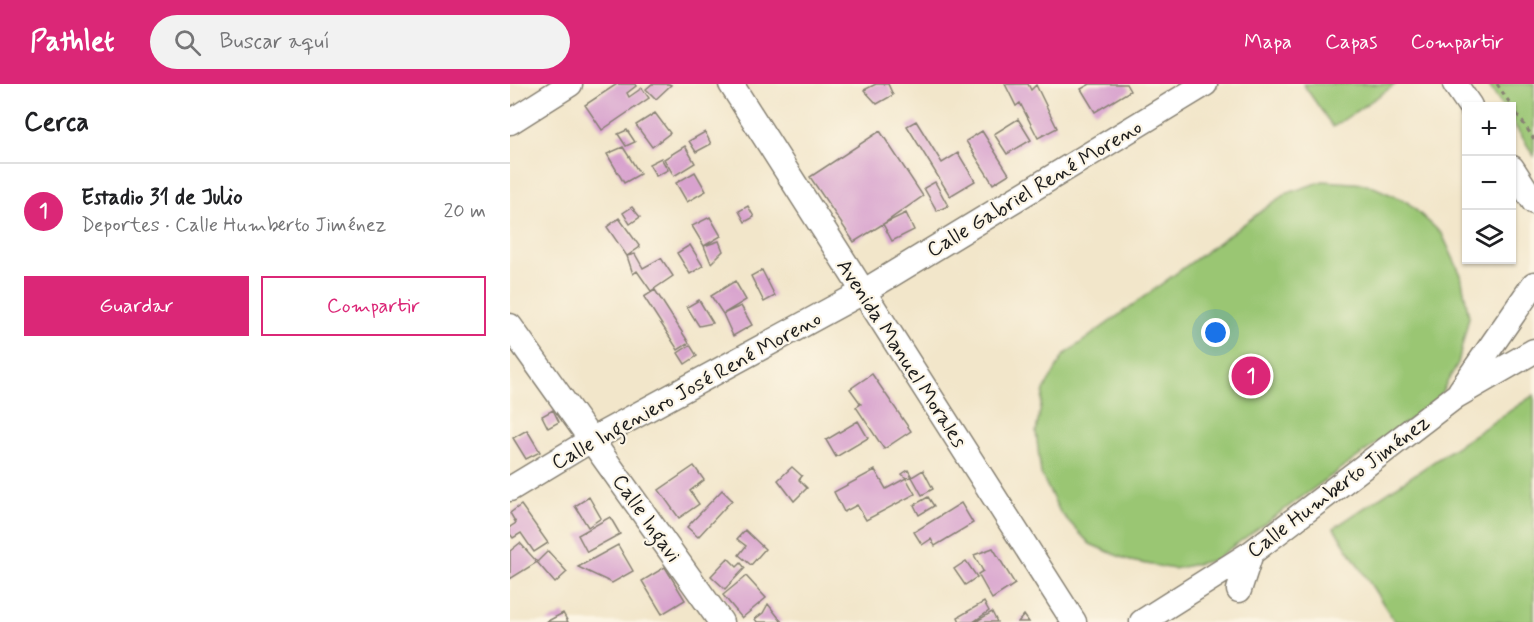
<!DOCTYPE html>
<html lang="es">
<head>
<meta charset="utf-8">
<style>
	body { margin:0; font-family:Mynerve,sans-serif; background:#f2f2f2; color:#202124 }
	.controls { position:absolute; right:18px; top:18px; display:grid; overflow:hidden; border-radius:0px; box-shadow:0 2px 4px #0004 }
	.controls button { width:54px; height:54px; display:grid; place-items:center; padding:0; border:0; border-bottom:2px solid #e0e0e0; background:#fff; color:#202124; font:30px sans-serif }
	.you { position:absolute; left:706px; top:249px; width:21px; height:21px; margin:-15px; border:4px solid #fff; border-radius:50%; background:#1a73e8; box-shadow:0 0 0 9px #1a73e833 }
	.badge { display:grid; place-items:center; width:39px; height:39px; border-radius:50%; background:#db2777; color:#fff; font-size:20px; font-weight:700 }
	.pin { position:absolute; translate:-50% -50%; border:3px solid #fff; box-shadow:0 2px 6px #0006 }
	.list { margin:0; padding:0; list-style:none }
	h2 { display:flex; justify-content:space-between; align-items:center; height:78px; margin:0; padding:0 24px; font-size:26px }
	h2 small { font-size:20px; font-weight:400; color:#757577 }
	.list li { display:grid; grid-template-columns:39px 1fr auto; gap:18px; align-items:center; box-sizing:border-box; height:96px; padding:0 24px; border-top:2px solid #e0e0e0 }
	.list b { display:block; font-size:22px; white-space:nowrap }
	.list p { margin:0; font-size:20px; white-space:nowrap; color:#757577 }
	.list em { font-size:20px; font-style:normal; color:#757577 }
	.actions { display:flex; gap:12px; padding:18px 24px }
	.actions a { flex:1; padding:14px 0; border:2px solid #db2777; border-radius:0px; text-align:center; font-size:21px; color:#db2777 }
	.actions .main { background:#db2777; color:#fff }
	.icon { flex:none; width:33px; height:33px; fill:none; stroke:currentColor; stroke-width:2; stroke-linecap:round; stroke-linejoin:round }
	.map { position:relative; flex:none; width:1024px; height:538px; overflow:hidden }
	header { display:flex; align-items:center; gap:36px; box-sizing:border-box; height:84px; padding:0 30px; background:#db2777; color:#fff }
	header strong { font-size:28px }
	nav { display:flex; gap:33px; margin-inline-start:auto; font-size:21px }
	.search { width:420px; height:54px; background:#f2f2f2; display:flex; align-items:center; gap:15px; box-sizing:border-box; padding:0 21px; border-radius:33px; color:#757577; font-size:22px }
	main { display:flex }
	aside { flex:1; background:#fff }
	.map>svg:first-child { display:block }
	.green { fill:#9ac673; stroke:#5b7148; stroke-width:1.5 }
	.building { fill:#d8a2ce }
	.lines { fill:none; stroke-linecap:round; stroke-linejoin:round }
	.minor-casing { stroke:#878173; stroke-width:27 }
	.path { stroke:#878173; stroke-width:3; stroke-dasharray:4.5 4.5; stroke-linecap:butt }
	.minor { stroke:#fff; stroke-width:24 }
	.labels { text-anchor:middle; stroke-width:4.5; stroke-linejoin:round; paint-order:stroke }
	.street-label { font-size:21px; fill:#1c1c1c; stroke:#fcf5e5 }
</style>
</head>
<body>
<header>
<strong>Pathlet</strong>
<div class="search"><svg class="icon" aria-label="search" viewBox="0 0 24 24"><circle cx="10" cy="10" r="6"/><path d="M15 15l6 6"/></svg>Buscar aquí</div>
<nav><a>Mapa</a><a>Capas</a><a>Compartir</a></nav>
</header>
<main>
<aside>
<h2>Cerca<small></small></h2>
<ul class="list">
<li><span class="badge">1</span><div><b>Estadio 31 de Julio</b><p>Deportes · Calle Humberto Jiménez</p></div><em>20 m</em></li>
</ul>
<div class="actions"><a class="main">Guardar</a><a>Compartir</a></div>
</aside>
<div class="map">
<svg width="1024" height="538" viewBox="0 0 1024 538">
	<rect width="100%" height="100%" fill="#fcf5e5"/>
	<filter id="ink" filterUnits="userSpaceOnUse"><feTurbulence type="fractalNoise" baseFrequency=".0167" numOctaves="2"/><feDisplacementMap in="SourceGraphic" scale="12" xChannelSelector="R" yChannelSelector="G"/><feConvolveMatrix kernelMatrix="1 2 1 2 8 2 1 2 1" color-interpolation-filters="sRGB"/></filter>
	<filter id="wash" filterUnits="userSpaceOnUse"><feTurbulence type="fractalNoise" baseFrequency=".008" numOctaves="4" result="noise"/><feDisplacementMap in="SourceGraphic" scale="24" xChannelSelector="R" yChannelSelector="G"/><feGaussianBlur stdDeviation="1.35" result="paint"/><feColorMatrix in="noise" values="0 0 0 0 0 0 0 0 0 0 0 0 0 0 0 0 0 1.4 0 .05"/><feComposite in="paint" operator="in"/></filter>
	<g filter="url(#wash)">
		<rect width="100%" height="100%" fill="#f2e6ca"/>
		<!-- green -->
		<path class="green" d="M793,0H886L823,43Z
			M978,0H1024V72L1002,37V22H992Z
			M813,97L857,100L897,118L932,150L951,191L959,233L948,279L927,316L704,476L664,485L620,477L580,460L550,428L531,390L526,348L534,306L554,271L775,110Z
			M1024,311V538H885L824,444Z"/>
		<g id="blocks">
			<!-- building -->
			<path class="building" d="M107,0H125L126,2L117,9L119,13L132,4L139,14L92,46L75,21Z
				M142,0H159L161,1L146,15L136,5Z
				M366,0H378L383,11L367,20L354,6Z
				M495,0H518L521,6L526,1L547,44L528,54L510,19L506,22Z
				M580,0H616L620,7L585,28L571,5Z
				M145,29L160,49L142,63L126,41Z
				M508,35L521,56L497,70L484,50Z
				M406,37L432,79L448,69L465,97L440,112L397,42Z
				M117,46L125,58L116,62L108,50Z
				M370,47L413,112L373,140L344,158L300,93Z
				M472,47L499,90L483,100L456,57Z
				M195,48L201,60L186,68L179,57Z
				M175,62L185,79L164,92L154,75Z
				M113,63L130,90L114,99L97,70Z
				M151,74L158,86L146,92L139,80Z
				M185,88L196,107L177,118L166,99Z
				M425,98L438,122L427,127L414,104Z
				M238,122L244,133L235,138L229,127Z
				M122,123L130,133L120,140L113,129Z
				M396,129L404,146L382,157L373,140Z
				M200,133L211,152L194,162L182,142Z
				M109,134L130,163L117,172L125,170L133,184L151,174L163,192L141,207L127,187L123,190L117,172L97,143Z
				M209,157L213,167L201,179L194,162Z
				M180,161L193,182L180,190L167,169Z
				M252,186L265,212L254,218L241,192Z
				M225,197L236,216L213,230L201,212Z
				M145,206L179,259L168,266L134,213Z
				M189,216L203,239L189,242L177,223Z
				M231,222L242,241L223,252L213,230Z
				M180,261L187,272L175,280L168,269Z
				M362,290L401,347L374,365L346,323L351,320L340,305Z
				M43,326L49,338L38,344L32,332Z
				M348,337L358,354L326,373L316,356Z
				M17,346L30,368L16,375L3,354Z
				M184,382L194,396L180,407L189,420L169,434L149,406Z
				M282,383L292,392L289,396L297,404L284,417L268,396Z
				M365,386L376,405L396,394L405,410L356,436L347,421L334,428L324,408Z
				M398,386L402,393L413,386L423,405L412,411L402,393L396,394L392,390Z
				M212,406L222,416L188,453L177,443Z
				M79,413L91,434L78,443L65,422Z
				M418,413L424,422L409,431L404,421Z
				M451,419L463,439L425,462L421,455L412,461L404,448Z
				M11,421L38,459L24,468L11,449L3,454L0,450V443L6,439L0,429Z
				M100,433L110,450L77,468L68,451Z
				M235,446L255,465L241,481L229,471L236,462L227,455Z
				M10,459L27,478L38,467L57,488L45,499L27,478L0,495V467Z
				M108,461L123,487L102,499L68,483Z
				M483,464L505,500L482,515L468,490L473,487L464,471Z
				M218,474L227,483L231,479L235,484L215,505L201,492Z
				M456,477L467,493L455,501L444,485Z
				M155,483L175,516L152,530L132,497Z
				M236,492L256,514L232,534L213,511Z
				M474,518L479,527L463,538H450L448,533Z
				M258,520L272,538H247L245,535L253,529Z
				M482,528L487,538H465Z
				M53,529L58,538H36Z
				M514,531L519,538H508Z"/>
		</g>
	</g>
	<g filter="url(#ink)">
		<use href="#blocks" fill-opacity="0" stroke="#878173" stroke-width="1.5"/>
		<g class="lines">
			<defs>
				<path id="minor" d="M221,0L564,538
					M945,0L960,22
					M0,38L60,0
					M1002,84L1024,118
					M0,242L211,538
					M950,307L1024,200
					M0,405L81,356L353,208L695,0
					M729,506L741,469
					M632,538L741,469L946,312L1024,267"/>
			</defs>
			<!-- minor casing -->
			<use href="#minor" class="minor-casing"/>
			<!-- path -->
			<path class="path" d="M987,0L1024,55"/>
			<!-- minor -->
			<use href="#minor" class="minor"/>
		</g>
	</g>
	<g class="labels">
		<!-- street labels -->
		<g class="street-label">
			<text transform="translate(524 104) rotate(-31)" y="7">Calle Gabriel René Moreno</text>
			<text transform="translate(392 269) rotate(57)" y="7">Avenida Manuel Morales</text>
			<text transform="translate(176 306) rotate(-29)" y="7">Calle Ingeniero José René Moreno</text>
			<text transform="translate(828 402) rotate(-37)" y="7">Calle Humberto Jiménez</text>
			<text transform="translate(137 434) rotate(55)" y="7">Calle Ingavi</text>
		</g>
	</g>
</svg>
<div class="controls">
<button>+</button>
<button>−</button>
<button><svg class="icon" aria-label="layers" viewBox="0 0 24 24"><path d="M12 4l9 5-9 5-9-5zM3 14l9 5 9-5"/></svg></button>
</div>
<div class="you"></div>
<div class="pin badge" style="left:741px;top:292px">1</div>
</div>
</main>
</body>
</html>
